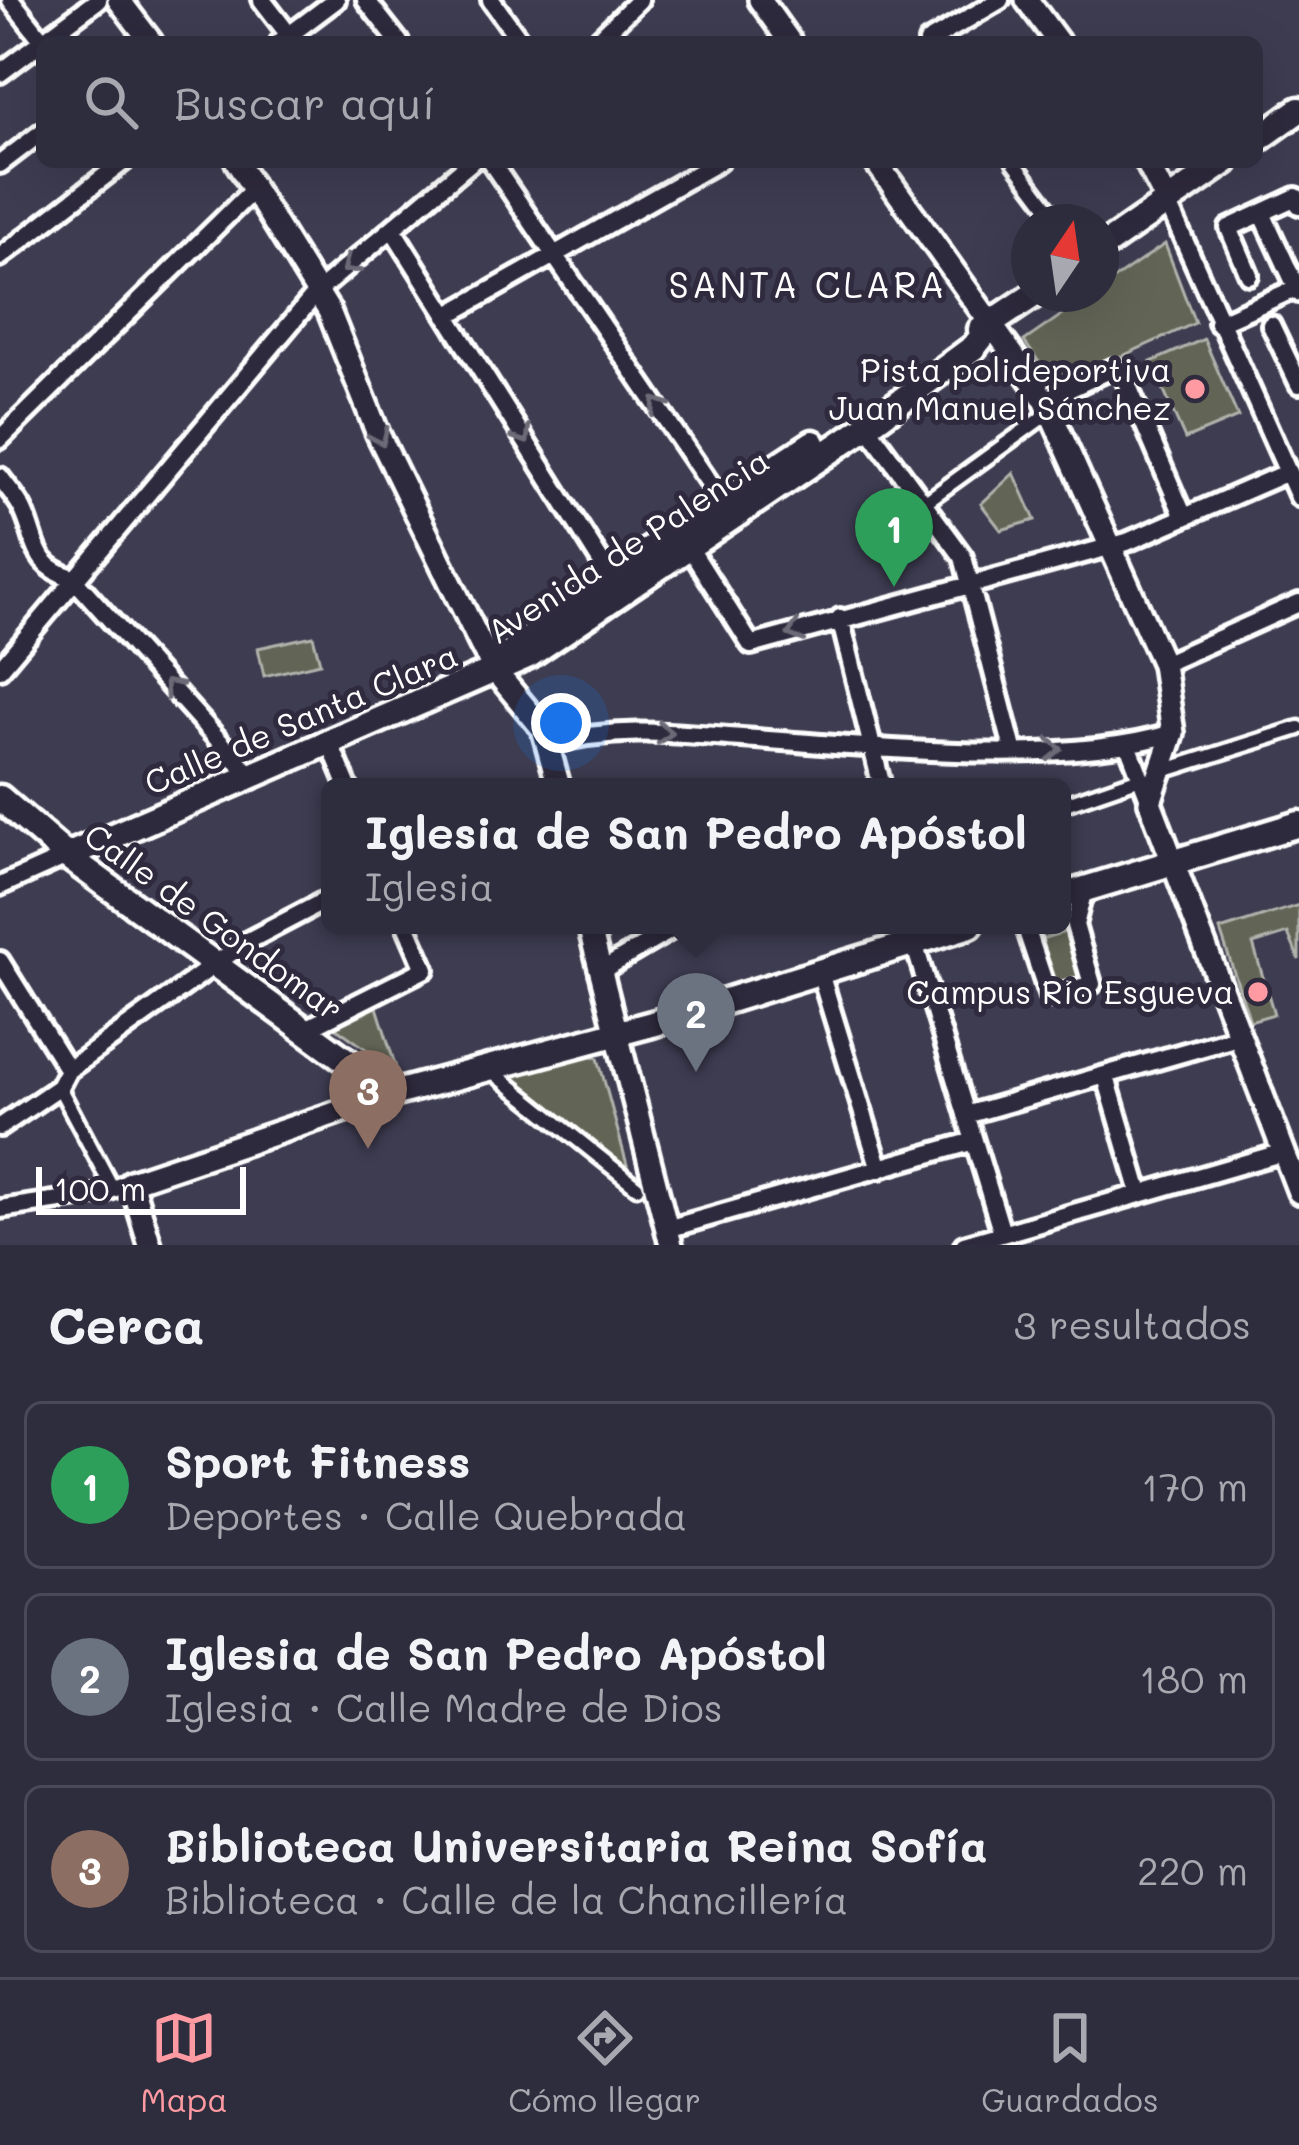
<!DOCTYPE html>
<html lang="es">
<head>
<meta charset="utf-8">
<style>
	body { margin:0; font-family:Mali,sans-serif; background:#363544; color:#f1f3f6 }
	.compass { position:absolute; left:1011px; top:204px; width:108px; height:108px; border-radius:50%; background:#2e2d3d; box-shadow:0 12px 48px #0002; rotate:13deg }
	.scale { position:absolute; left:36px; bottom:30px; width:210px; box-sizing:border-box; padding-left:12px; border:6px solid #fff; border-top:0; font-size:33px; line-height:42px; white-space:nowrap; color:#fff; -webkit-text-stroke:9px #2f2a3d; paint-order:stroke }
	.you { position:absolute; left:561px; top:723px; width:42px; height:42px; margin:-30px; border:9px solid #fff; border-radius:50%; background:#1a73e8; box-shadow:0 0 0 18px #1a73e833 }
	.badge { display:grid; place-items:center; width:78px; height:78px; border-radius:50%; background:#ff9aa2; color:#fff; font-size:39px; font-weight:700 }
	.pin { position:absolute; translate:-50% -99px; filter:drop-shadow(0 3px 6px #0008) }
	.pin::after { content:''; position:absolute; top:63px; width:42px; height:36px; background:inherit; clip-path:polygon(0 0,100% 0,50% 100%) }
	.popup { position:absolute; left:321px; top:778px; width:750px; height:156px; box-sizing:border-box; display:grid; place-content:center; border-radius:18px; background:#2e2d3d; filter:drop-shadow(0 3px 9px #0005); font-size:39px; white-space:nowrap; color:#a7a8b0 }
	.popup b { font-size:45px; color:#f1f3f6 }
	.popup::after { content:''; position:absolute; left:50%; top:100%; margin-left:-24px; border:24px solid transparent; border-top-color:#2e2d3d }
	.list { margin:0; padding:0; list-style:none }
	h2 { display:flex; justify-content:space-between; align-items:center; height:156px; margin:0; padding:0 48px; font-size:51px }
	h2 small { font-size:39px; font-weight:400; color:#a7a8b0 }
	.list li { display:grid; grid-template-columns:78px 1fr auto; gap:36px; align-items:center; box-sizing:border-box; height:168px; margin:0 24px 24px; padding:0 24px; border:3px solid #494957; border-radius:18px }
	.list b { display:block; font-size:45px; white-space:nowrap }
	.list p { margin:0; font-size:39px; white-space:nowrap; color:#a7a8b0 }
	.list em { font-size:39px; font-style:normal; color:#a7a8b0 }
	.icon { flex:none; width:66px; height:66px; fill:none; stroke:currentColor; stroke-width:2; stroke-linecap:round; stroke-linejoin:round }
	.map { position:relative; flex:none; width:1299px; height:1245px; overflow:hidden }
	.search { position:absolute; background:#2e2d3d; box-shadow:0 12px 48px #0002; left:36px; right:36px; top:36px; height:132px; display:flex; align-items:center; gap:30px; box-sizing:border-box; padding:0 42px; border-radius:18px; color:#a7a8b0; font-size:45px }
	.sheet { height:732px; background:#2e2d3d }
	nav { display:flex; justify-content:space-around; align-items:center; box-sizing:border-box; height:168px; border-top:3px solid #494957; background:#2e2d3d; font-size:33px; color:#a7a8b0 }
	nav a { display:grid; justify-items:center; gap:6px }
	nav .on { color:#ff9aa2 }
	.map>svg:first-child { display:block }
	.green { fill:#626557; stroke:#b0b2ab; stroke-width:3 }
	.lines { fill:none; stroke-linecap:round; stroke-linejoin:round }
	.pedestrian-casing { stroke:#fff; stroke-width:21 }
	.minor-casing { stroke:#fff; stroke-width:26 }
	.tertiary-casing { stroke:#fff; stroke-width:30 }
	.secondary-casing { stroke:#fff; stroke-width:33 }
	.pedestrian { stroke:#2f2a3d; stroke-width:12 }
	.minor { stroke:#2f2a3d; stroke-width:16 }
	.tertiary { stroke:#2f2a3d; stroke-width:21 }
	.secondary { stroke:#2f2a3d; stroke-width:24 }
	.oneway { stroke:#6d6a77 }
	.poi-dot { fill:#ff9aa2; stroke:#2f2a3d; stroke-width:4.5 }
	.labels { text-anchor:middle; stroke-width:10; stroke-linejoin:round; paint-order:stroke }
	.poi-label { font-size:33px; fill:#fff; stroke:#2f2a3d; text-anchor:end }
	.street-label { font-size:33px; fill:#fff; stroke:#2f2a3d }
	.neighbourhood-label { font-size:36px; letter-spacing:3px; fill:#fff; stroke:#2f2a3d }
</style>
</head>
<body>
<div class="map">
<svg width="1299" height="1245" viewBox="0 0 1299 1245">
	<rect width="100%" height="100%" fill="#3e3c51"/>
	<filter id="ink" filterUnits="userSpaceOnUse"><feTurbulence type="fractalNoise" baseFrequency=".00833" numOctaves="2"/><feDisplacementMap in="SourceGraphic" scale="24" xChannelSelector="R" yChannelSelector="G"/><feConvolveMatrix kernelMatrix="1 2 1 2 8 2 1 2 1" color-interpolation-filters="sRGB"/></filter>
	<g filter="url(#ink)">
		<!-- green -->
		<path class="green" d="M1165,244L1195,323L1056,386L1024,341L1092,294H1101V288Z
			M1204,339L1238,417L1185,439L1151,362Z
			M1014,473L1035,520L1001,530L981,504Z
			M313,636L320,663L264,676L258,648Z
			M1299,905V960L1288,933L1253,944L1274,1014L1250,1021L1220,930Z
			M1071,930L1086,980L1052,989L1038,940Z
			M377,1007L397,1071L335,1027Z
			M588,1054L598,1058L629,1172L506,1075Z"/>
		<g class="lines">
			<defs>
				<path id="pedestrian" d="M1014,162L1059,222
					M924,503L1050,412
					M1163,771L1299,728
					M1062,805L1140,778
					M488,1068L637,1187
					M59,1087L113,1189"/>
				<path id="minor" d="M11,0L43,41
					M262,0L289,35
					M366,0L399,42
					M491,0L521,42
					M280,42L336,0
					M596,42L639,0
					M928,42L1000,0
					M0,73L98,0
					M491,162L723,503
					M0,164L42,132
					M1167,202L1299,497
					M1262,213L1299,293
					M393,230L610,576
					M0,257L123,162
					M1249,275L1229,228L1296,197L1299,205
					M448,315L718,162
					M1218,323L1299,287
					M1271,325L1299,384
					M1045,400L1114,368L1122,372L1184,517
					M867,426L963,557L1013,749
					M0,439L255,188
					M0,477C7,487 18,499 23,510C38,542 31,565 73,578L249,774
					M689,547L751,645L1127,542L1288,472
					M840,618L882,787
					M1163,664L1299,603
					M0,669L318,291L471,162
					M329,741L348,787
					M550,744C614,726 676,733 742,738C865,746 1058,769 1173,733
					M1129,747L1150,802
					M0,886L67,856
					M1025,925L1049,997L1092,984L1075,925L1084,889
					M914,943L1002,1233
					M0,961L68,1070
					M599,972L679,925
					M820,973L880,1169
					M304,1030L425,969L406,925
					M1106,1077L1140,1193
					M966,1115L1241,1036
					M0,1127L59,1087L68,1070L246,942L330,898
					M0,1209L100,1194L131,1182
					M667,1229L974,1141
					M964,1245L1284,1152"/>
				<path id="tertiary" d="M119,0L151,42
					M760,0L790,42
					M1027,0L1058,42
					M237,162L329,311L378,434L481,645L496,672L543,729L559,787
					M876,162L1045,400L1163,664L1173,733L1150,802L1299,1192
					M1147,162L1167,202
					M589,925L671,1245
					M150,1245L131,1182L392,1094"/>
				<path id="secondary" d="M1257,140L1299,110
					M1101,248L1225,162
					M981,330L1035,294
					M508,656L610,576L813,443
					M0,798L67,856L392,1094L652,1024L970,925
					M67,856L529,655L867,426L974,347L993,323
					M1062,896L1299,824"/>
			</defs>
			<!-- pedestrian casing -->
			<use href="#pedestrian" class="pedestrian-casing"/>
			<!-- minor casing -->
			<use href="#minor" class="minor-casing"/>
			<!-- tertiary casing -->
			<use href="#tertiary" class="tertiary-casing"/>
			<!-- secondary casing -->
			<use href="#secondary" class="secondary-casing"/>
			<!-- pedestrian -->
			<use href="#pedestrian" class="pedestrian"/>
			<!-- minor -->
			<use href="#minor" class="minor"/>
			<!-- tertiary -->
			<use href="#tertiary" class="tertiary"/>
			<!-- secondary -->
			<use href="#secondary" class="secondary"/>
		</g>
		<!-- one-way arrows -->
		<defs><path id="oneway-chevron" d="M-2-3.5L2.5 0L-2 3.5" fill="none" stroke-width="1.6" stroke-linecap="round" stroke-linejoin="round" transform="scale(3)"/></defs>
		<g class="oneway">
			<use href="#oneway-chevron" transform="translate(350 266) rotate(141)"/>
			<use href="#oneway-chevron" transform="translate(658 405) rotate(-124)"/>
			<use href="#oneway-chevron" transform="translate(523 436) rotate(58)"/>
			<use href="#oneway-chevron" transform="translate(380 437) rotate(66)"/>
			<use href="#oneway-chevron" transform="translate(795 632) rotate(163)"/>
			<use href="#oneway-chevron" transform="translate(171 687) rotate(-132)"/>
			<use href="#oneway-chevron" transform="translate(665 733) rotate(4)"/>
			<use href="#oneway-chevron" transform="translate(1054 749) rotate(-1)"/>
		</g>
	</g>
	<!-- markers -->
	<g class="poi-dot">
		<circle cx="1195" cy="389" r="12"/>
		<circle cx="1258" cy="992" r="12"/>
	</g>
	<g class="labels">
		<!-- poi labels -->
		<g class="poi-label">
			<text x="1171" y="382">Pista polideportiva<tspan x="1171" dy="38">Juan Manuel Sánchez</tspan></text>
			<text x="1234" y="1004">Campus Río Esgueva</text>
		</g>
		<!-- street labels -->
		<g class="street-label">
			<text transform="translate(628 546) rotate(-33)" y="12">Avenida de Palencia</text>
			<text transform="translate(301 719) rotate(-23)" y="12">Calle de Santa Clara</text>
			<text transform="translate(214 922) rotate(36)" y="12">Calle de Gondomar</text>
		</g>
		<!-- neighbourhood labels -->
		<g class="neighbourhood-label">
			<text x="808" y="298">SANTA CLARA</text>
		</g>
	</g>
</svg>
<svg class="compass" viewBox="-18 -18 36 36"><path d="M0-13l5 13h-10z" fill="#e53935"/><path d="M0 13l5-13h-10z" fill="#a7a8b0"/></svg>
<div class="scale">100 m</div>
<div class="you"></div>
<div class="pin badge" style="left:894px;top:587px;background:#2e9e5b">1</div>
<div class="pin badge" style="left:696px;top:1072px;background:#6b7280">2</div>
<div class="popup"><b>Iglesia de San Pedro Apóstol</b>Iglesia</div>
<div class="pin badge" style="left:368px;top:1149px;background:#8d6e63">3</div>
<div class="search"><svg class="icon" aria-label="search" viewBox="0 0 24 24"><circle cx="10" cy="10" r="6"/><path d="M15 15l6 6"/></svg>Buscar aquí</div>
</div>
<section class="sheet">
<h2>Cerca<small>3 resultados</small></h2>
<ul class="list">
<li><span class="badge" style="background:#2e9e5b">1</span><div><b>Sport Fitness</b><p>Deportes · Calle Quebrada</p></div><em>170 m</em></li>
<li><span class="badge" style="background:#6b7280">2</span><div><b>Iglesia de San Pedro Apóstol</b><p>Iglesia · Calle Madre de Dios</p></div><em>180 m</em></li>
<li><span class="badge" style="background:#8d6e63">3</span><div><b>Biblioteca Universitaria Reina Sofía</b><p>Biblioteca · Calle de la Chancillería</p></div><em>220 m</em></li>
</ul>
</section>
<nav>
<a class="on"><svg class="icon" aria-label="map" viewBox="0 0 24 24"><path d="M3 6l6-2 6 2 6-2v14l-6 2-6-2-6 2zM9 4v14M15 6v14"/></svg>Mapa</a>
<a><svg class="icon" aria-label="directions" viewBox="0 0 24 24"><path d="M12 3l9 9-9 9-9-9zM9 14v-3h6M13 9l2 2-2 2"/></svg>Cómo llegar</a>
<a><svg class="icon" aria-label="saved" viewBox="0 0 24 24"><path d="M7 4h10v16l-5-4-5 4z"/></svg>Guardados</a>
</nav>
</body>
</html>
